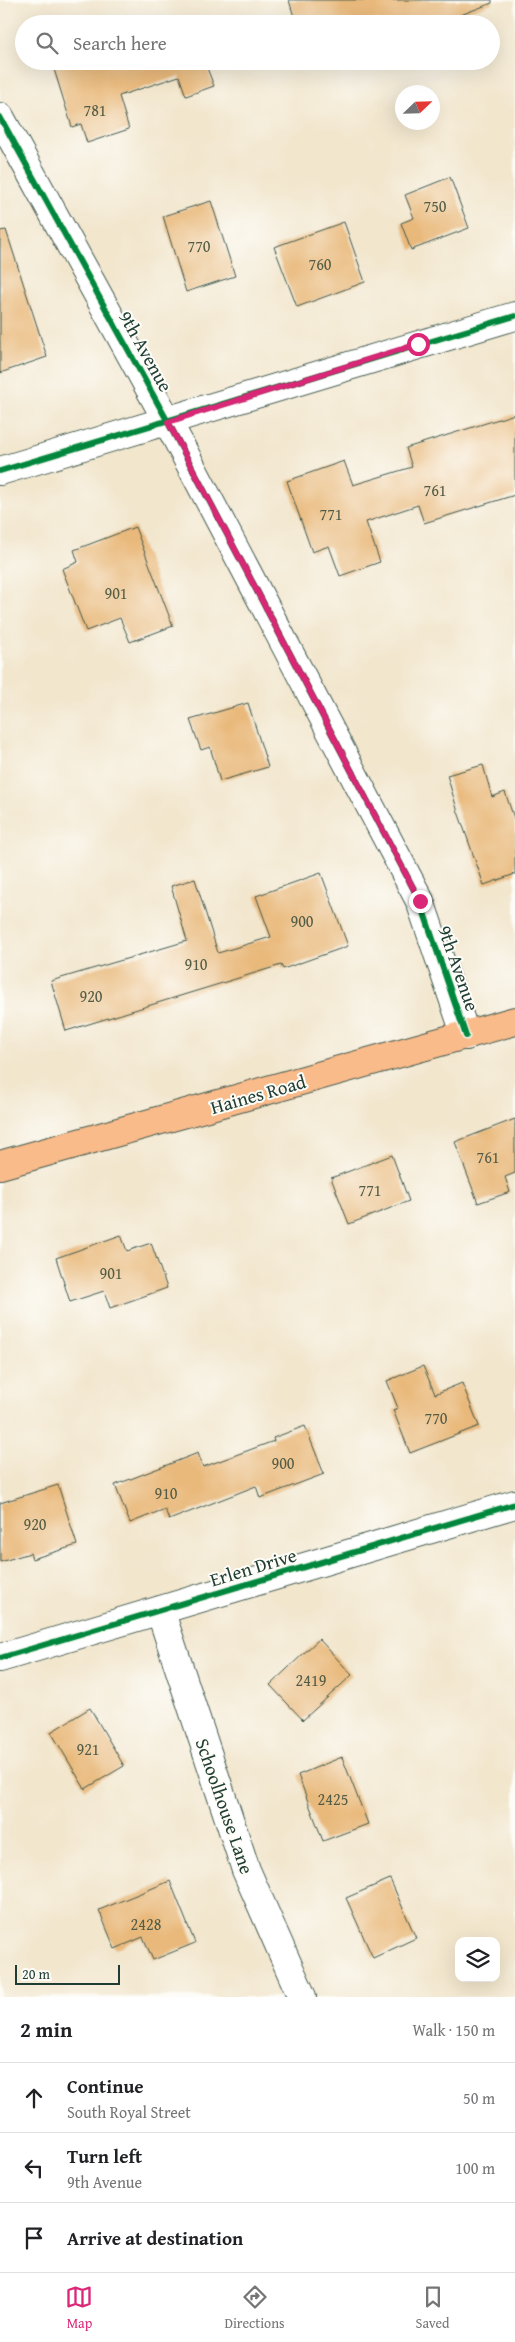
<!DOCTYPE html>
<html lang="en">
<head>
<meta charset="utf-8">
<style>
	body { margin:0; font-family:"Gentium Book Plus",serif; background:#f6f6f6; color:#202124 }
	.controls { position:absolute; right:15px; bottom:15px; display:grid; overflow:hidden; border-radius:10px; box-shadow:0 5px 20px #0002 }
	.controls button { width:45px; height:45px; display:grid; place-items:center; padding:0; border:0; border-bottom:1px solid #e0e0e0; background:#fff; color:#202124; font:25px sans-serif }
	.compass { position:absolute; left:395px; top:85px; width:45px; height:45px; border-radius:50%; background:#fff; box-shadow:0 5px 20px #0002; rotate:67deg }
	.scale { position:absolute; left:15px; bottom:12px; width:105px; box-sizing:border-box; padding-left:5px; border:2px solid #1f3d34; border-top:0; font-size:14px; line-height:18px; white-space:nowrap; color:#1f3d34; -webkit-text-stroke:4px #fdfcf7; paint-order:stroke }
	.stop { position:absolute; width:15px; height:15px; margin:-11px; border:4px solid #db2777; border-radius:50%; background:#fff }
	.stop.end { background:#db2777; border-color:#fff; box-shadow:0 1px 5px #0008 }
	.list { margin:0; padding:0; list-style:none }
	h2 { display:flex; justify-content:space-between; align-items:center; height:65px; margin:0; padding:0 20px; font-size:21px }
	h2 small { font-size:16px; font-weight:400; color:#757577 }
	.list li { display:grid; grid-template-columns:32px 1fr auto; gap:15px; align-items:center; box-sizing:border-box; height:70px; padding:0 20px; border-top:1px solid #e0e0e0 }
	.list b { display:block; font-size:19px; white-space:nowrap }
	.list p { margin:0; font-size:16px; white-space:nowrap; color:#757577 }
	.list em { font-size:16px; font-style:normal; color:#757577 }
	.icon { flex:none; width:28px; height:28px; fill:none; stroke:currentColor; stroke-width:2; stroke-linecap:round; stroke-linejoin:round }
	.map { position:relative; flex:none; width:515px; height:1997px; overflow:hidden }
	.search { position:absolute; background:#fff; box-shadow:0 5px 20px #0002; left:15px; right:15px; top:15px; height:55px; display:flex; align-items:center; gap:12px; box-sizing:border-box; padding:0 18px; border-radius:28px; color:#757577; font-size:19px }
	.sheet { height:275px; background:#fff }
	nav { display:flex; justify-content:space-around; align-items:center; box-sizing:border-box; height:70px; border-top:1px solid #e0e0e0; background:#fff; font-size:14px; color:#757577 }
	nav a { display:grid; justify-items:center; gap:2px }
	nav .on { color:#db2777 }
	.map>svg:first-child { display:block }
	.building { fill:#e9b97c }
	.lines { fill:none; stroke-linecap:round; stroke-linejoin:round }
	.minor-casing { stroke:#3f564b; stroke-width:30 }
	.major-casing { stroke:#3f564b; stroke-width:30 }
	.minor { stroke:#fff; stroke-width:28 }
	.major { stroke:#fabb8b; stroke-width:28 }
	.cycleway-casing { stroke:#fdfcf7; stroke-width:9 }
	.cycleway { stroke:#00873e; stroke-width:6 }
	.route { stroke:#db2777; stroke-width:6 }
	.labels { text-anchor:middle; stroke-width:4; stroke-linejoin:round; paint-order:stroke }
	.number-label { font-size:16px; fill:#525c46 }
	.street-label { font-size:19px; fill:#1f3d34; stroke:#fdfcf7 }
</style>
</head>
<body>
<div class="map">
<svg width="515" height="1997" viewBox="0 0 515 1997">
	<rect width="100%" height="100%" fill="#fdfcf7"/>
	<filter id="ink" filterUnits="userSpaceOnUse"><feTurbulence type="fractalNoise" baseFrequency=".02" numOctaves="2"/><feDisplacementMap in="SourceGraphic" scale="10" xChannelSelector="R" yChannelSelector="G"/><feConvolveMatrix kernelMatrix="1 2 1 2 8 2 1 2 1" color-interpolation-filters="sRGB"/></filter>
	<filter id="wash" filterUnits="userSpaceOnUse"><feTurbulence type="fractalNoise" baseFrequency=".0096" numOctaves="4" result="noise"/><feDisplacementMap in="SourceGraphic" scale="20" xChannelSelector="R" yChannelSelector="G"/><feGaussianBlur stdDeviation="1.12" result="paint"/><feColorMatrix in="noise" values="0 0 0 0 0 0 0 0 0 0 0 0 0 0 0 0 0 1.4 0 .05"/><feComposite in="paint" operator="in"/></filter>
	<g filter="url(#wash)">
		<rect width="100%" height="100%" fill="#f2e6cd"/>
		<g id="blocks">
			<!-- building -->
			<path class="building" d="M289,0H492V3L437,24H296Z
				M205,17L207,24H187Z
				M70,61H222V63L207,68L214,86L186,96L179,76L119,96L129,129L87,143L81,124L72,127L53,66Z
				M450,177L469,228L411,250L401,223L414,218L405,195Z
				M211,201L235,276L186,292L163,216Z
				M344,222L365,282L297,307L274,247Z
				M6,230L47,357L0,373V231Z
				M515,414V495L424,523L418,505L366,522L380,562L340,576L329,546L312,552L287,481L344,461L353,485L412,467L406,448Z
				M135,527L173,626L130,642L120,618L86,631L62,569L78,562L74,550Z
				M248,703L268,767L220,781L210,747L201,750L190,720Z
				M483,765L492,797L505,792L515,821V874L484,885L457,809L447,775Z
				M321,873L348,946L283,969L281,965L66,1031L51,981L187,941L171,886L195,879L218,953L271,937L256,896Z
				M515,1119V1173L505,1177L510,1192L478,1203L455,1142Z
				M392,1155L409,1201L349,1224L331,1178Z
				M121,1235L127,1251L151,1243L167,1288L110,1308L104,1291L70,1302L56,1258Z
				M423,1366L435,1394L462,1383L479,1426L410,1453L393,1410L398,1408L387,1381Z
				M305,1426L324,1474L260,1498L256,1486L169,1520L165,1509L130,1523L115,1485L198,1453L203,1467L274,1441L273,1438Z
				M58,1485L77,1545L32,1559L30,1553L0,1562V1503Z
				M319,1639L352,1675L303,1720L270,1685Z
				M90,1708L124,1766L85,1789L51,1732Z
				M342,1757L368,1824L323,1841L298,1775Z
				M390,1879L416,1938L373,1958L346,1898Z
				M170,1881L195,1943L153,1960L143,1937L115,1949L99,1910Z"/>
		</g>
	</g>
	<g filter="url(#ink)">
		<use href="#blocks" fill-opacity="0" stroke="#3f564b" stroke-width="1"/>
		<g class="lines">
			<defs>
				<path id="minor" d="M0,117L168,422L420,901L466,1036
					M0,471L515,316
					M160,1610L246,1870L302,1997
					M0,1658L515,1504"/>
				<path id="major" d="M0,1165L515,1021"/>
			</defs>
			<!-- minor casing -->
			<use href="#minor" class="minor-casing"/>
			<!-- major casing -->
			<use href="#major" class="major-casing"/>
			<!-- minor -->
			<use href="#minor" class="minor"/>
			<!-- major -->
			<use href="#major" class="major"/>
			<defs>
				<path id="cycleway" d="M0,117L168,422L420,901L466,1036
					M0,471L515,316
					M0,1658L515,1504"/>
			</defs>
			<!-- cycleway casing -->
			<use href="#cycleway" class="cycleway-casing"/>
			<!-- cycleway -->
			<use href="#cycleway" class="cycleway"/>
		</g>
	</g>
	<g class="lines" filter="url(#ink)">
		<!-- route -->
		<path class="route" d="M418,344L168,422L420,901"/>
	</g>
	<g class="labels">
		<!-- number labels -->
		<g class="number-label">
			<text x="95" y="116">781</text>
			<text x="435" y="212">750</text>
			<text x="199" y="252">770</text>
			<text x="320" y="270">760</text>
			<text x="435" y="496">761</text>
			<text x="331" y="520">771</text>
			<text x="116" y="599">901</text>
			<text x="302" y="927">900</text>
			<text x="196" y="970">910</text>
			<text x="91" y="1002">920</text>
			<text x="488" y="1163">761</text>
			<text x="370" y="1196">771</text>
			<text x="111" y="1279">901</text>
			<text x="436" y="1424">770</text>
			<text x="283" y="1469">900</text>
			<text x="166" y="1499">910</text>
			<text x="35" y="1530">920</text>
			<text x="311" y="1686">2419</text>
			<text x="88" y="1755">921</text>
			<text x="333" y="1805">2425</text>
			<text x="146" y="1930">2428</text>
		</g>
		<!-- street labels -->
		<g class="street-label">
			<text transform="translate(146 351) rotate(61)" y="7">9th Avenue</text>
			<text transform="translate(459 968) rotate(71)" y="7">9th Avenue</text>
			<text transform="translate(258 1094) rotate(-16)" y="7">Haines Road</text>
			<text transform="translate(253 1567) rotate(-17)" y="7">Erlen Drive</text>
			<text transform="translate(225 1806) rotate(71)" y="7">Schoolhouse Lane</text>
		</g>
	</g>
</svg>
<div class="controls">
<button><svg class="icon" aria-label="layers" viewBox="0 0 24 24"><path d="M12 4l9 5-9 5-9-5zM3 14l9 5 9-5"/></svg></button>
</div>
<svg class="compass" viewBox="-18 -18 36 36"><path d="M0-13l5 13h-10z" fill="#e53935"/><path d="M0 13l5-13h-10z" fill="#757577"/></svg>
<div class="scale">20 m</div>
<div class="stop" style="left:418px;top:344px"></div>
<div class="stop end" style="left:420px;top:901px"></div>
<div class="search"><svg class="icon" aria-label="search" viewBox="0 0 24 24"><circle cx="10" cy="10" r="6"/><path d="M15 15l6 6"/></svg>Search here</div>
</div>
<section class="sheet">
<h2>2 min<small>Walk · 150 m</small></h2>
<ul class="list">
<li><svg class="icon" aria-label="ahead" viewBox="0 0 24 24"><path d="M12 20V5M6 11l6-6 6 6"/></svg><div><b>Continue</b><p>South Royal Street</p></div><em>50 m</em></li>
<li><svg class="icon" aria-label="left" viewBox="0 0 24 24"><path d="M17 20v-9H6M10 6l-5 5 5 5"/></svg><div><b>Turn left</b><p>9th Avenue</p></div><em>100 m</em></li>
<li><svg class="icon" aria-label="arrive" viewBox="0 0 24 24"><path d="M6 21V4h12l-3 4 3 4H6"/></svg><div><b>Arrive at destination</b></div></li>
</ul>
</section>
<nav>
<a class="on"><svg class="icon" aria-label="map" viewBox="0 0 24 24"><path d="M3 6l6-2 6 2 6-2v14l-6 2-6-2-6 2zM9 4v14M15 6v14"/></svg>Map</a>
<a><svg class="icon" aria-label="directions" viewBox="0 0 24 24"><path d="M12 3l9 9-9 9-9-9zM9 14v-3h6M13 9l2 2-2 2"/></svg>Directions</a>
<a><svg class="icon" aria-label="saved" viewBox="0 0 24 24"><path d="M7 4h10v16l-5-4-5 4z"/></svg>Saved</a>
</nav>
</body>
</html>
